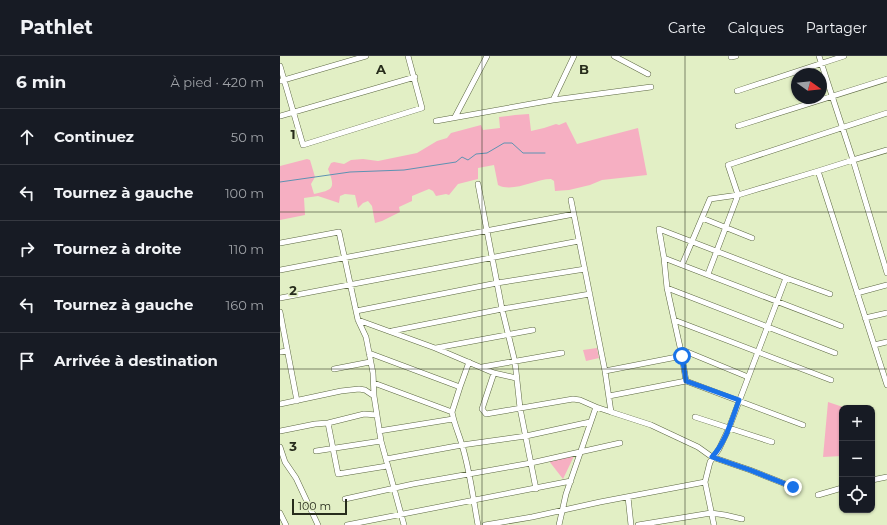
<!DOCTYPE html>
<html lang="fr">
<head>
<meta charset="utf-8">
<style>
	body { margin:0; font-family:Montserrat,sans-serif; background:#242831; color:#f1f3f6 }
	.controls { position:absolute; right:12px; bottom:12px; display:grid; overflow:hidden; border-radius:8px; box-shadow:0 1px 3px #0004 }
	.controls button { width:36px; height:36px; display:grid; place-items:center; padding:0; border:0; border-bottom:1px solid #363941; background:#171b24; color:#f1f3f6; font:20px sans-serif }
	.compass { position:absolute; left:511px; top:12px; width:36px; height:36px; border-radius:50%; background:#171b24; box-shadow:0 1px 3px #0004; rotate:105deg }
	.scale { position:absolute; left:12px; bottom:10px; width:55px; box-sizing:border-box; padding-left:4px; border:2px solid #272c1c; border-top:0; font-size:11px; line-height:14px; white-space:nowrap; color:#272c1c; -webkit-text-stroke:3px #e2efc5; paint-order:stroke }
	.stop { position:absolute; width:12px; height:12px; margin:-9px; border:3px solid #1a73e8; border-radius:50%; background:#fff }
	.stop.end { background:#1a73e8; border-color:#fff; box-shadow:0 1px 4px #0008 }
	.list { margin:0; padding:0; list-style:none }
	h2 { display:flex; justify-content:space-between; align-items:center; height:52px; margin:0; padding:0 16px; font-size:17px }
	h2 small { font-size:13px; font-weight:400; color:#9ea1a6 }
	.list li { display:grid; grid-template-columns:26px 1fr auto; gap:12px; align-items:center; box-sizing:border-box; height:56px; padding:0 16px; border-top:1px solid #363941 }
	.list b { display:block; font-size:15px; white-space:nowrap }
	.list em { font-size:13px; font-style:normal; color:#9ea1a6 }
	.icon { flex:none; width:22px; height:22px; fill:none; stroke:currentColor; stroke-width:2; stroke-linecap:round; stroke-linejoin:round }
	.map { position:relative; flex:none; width:607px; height:469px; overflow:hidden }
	header { display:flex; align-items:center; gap:24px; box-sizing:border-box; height:56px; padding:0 20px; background:#171b24; border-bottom:1px solid #363941 }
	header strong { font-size:19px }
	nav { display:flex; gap:22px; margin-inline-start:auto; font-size:14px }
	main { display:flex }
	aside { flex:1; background:#171b24 }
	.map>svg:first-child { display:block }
	.green { fill:#f6afc2 }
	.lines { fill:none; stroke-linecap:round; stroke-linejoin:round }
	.stream { stroke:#5d92b2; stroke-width:1 }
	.minor-casing { stroke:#5c6742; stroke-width:6 }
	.minor { stroke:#fff; stroke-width:5 }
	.route { stroke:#1a73e8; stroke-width:5 }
	.grid { fill:none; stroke:#272c1c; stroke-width:1; stroke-opacity:0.55 }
	.grid-label { font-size:13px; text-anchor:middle; font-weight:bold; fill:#272c1c; stroke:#e2efc5; stroke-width:3.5; stroke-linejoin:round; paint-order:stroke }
</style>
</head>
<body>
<header>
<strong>Pathlet</strong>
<nav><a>Carte</a><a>Calques</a><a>Partager</a></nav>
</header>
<main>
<aside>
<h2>6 min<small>À pied · 420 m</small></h2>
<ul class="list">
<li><svg class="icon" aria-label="ahead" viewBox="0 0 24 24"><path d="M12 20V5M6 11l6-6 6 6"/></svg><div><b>Continuez</b></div><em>50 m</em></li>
<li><svg class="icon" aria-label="left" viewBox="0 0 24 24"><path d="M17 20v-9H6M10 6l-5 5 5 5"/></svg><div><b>Tournez à gauche</b></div><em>100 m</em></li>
<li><svg class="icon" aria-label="right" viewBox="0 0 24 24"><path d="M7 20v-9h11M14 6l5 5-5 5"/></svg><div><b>Tournez à droite</b></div><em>110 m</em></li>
<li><svg class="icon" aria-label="left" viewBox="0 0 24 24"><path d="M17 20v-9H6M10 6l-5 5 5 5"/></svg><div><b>Tournez à gauche</b></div><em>160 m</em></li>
<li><svg class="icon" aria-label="arrive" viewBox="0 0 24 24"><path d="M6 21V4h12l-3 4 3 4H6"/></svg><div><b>Arrivée à destination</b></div></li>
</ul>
</aside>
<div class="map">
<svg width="607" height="469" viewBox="0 0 607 469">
	<rect width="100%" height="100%" fill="#e2efc5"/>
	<!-- green -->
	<path class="green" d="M249,58L251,75L264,72L276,68L279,69L286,66L297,88L358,72L367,119L322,124L310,129L289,134L275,135L274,125L271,123C255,123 233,137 218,129L214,109L198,112V123L178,128L169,139L166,138L156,140L153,135L149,133L132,140V145L119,151L120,156L102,165L95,167L92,150L88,145L83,147L78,152L75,139L65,138L60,140L59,147L38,140L24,142L25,159L0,164V110L27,103L30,104L35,121L31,128L34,138C53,134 56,133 48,113L51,107L54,106L64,108L71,104L83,103L98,105L137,97L157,85L167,82L171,77L201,69L203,74L220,72L219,61L235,59Z
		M317,292L319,302L306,305L303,294Z
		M548,346L566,352H562V400L543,401Z
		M294,400L283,423L269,405Z"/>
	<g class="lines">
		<!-- stream -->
		<path class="stream" d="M0,126L70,116L124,114L176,106L182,101L188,104L196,98L207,97L224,87H232L243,97H265"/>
		<defs>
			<path id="minor" d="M334,0L368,18
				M539,0L573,104L538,115L607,329
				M451,1L456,0
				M0,10L23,89L142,52L128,0
				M0,25L86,0
				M457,35L564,0
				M273,44L294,0
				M0,60L135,21
				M175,61L207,0
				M156,65L273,44L371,31
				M458,70L607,23
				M607,94L573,104L607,217
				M198,128L222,253L235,306L240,352L256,433
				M291,144L325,315
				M422,162L472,182
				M0,187L59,176L78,264L86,281L93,317L94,340L101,385L124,469
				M384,202L379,173L506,222L449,372L439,393L430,406L425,426L434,469
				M402,209L561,270
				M0,214L294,158
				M428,218L458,139L538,115
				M506,222L550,238
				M387,232L555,297
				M577,237L607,229
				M0,242L299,185
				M76,255L217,227L305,213
				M0,256L17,345
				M585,262L607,257
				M78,264L155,292L214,317L236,322
				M394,264L551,324
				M112,275L222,253L310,238
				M594,289L607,286
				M156,292L253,274
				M400,293L468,321
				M0,296L7,295
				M89,297L180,331L189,306
				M402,300L406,325
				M202,311L282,297
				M54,313L90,306
				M214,317L202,353L206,358L293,343L300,344L316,351
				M94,327L172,356L180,331
				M329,340L406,325L523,369
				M0,348L61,335L79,333L85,334L94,340
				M172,356C174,368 179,378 182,389C190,415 193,442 198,469
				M331,356L371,369L418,391L432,401L470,414L513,431
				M415,361L492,386
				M48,367L58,418L107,410
				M0,375L35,368L48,367L84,358L97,359
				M99,375L173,363
				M0,391L5,406L16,422L38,469
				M36,395L101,385
				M106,403L182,389L246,380L310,366
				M592,424L607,421
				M538,439L562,432
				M348,441L351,469
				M65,443L133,428L251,407L340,387
				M0,457L6,469
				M67,469L291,425
				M205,469L252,461L320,446L425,426
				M279,469L286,438L316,351L331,356L325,315L402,300L387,232L384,202L402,209L430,143L458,139L448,109L607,57
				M358,469L431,457L445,459L462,463"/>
		</defs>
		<!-- minor casing -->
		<use href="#minor" class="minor-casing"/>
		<!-- minor -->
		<use href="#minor" class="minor"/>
	</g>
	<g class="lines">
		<!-- route -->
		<path class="route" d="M402,300L406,325L459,344C452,363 446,386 432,401L470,414L513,431"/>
	</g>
	<!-- grid -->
	<path class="grid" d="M202,0V469M405,0V469M0,156H607M0,313H607"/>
	<g class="grid-label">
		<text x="101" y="18">A</text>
		<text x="304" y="18">B</text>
		<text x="13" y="83">1</text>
		<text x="13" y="239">2</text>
		<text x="13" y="395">3</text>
	</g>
</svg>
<div class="controls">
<button>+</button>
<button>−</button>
<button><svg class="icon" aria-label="locate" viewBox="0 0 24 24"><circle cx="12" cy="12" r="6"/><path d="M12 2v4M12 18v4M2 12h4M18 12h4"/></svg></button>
</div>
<svg class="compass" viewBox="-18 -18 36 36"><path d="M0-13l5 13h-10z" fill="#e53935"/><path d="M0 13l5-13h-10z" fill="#9ea1a6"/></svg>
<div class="scale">100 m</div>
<div class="stop" style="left:402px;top:300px"></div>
<div class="stop end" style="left:513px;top:431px"></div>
</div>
</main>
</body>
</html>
